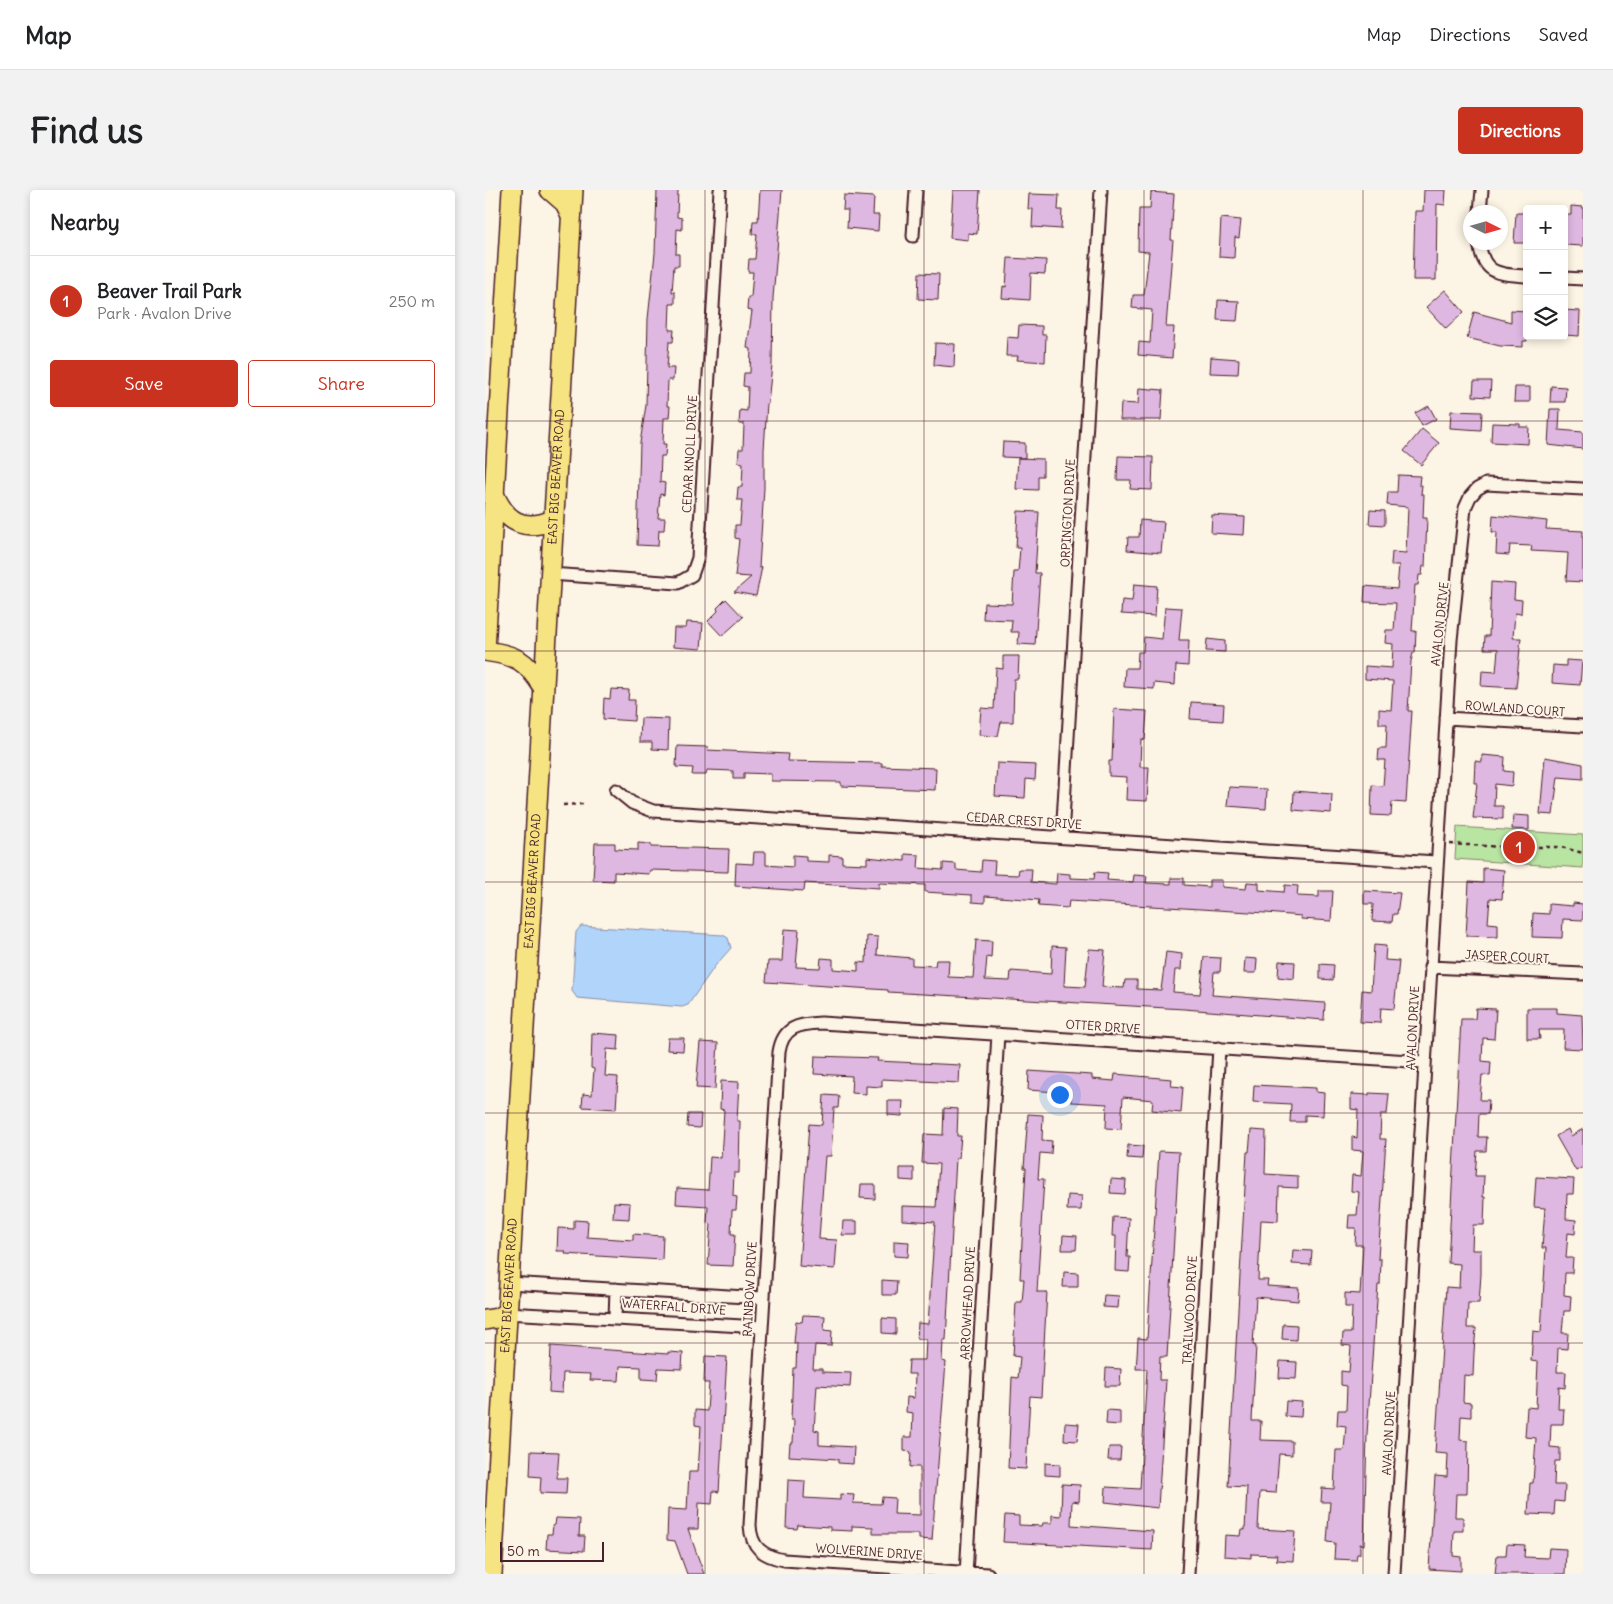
<!DOCTYPE html>
<html lang="en">
<head>
<meta charset="utf-8">
<style>
	body { margin:0; font-family:Delius,sans-serif; background:#f2f2f2; color:#202124 }
	.controls { position:absolute; right:15px; top:15px; display:grid; overflow:hidden; border-radius:5px; box-shadow:0 2px 8px #0003 }
	.controls button { width:45px; height:45px; display:grid; place-items:center; padding:0; border:0; border-bottom:1px solid #e0e0e0; background:#fff; color:#202124; font:25px sans-serif }
	.compass { position:absolute; left:978px; top:15px; width:45px; height:45px; border-radius:50%; background:#fff; box-shadow:0 2px 8px #0003; rotate:95deg }
	.scale { position:absolute; left:15px; bottom:12px; width:104px; box-sizing:border-box; padding-left:5px; border:2px solid #4a1f2b; border-top:0; font-size:14px; line-height:18px; white-space:nowrap; color:#4a1f2b; -webkit-text-stroke:4px #fcf5e5; paint-order:stroke }
	.you { position:absolute; left:574px; top:904px; width:18px; height:18px; margin:-12px; border:4px solid #fff; border-radius:50%; background:#1a73e8; box-shadow:0 0 0 8px #1a73e833 }
	.badge { display:grid; place-items:center; width:32px; height:32px; border-radius:50%; background:#c8321e; color:#fff; font-size:16px; font-weight:700 }
	.pin { position:absolute; translate:-50% -50%; border:2px solid #fff; box-shadow:0 1px 5px #0006 }
	.list { margin:0; padding:0; list-style:none }
	h2 { display:flex; justify-content:space-between; align-items:center; height:65px; margin:0; padding:0 20px; font-size:21px }
	h2 small { font-size:16px; font-weight:400; color:#757577 }
	.list li { display:grid; grid-template-columns:32px 1fr auto; gap:15px; align-items:center; box-sizing:border-box; height:90px; padding:0 20px; border-top:1px solid #e0e0e0 }
	.list b { display:block; font-size:19px; white-space:nowrap }
	.list p { margin:0; font-size:16px; white-space:nowrap; color:#757577 }
	.list em { font-size:16px; font-style:normal; color:#757577 }
	.actions { display:flex; gap:10px; padding:15px 20px }
	.actions a { flex:1; padding:11px 0; border:1px solid #c8321e; border-radius:5px; text-align:center; font-size:18px; color:#c8321e }
	.actions .main { background:#c8321e; color:#fff }
	.icon { flex:none; width:28px; height:28px; fill:none; stroke:currentColor; stroke-width:2; stroke-linecap:round; stroke-linejoin:round }
	.map { position:relative; flex:none; width:1098px; height:1384px; overflow:hidden; border-radius:5px }
	header { display:flex; align-items:center; gap:30px; box-sizing:border-box; height:70px; padding:0 25px; background:#fff; border-bottom:1px solid #e0e0e0 }
	header strong { font-size:24px }
	nav { display:flex; gap:28px; margin-inline-start:auto; font-size:18px }
	.intro { display:flex; align-items:center; justify-content:space-between; box-sizing:border-box; height:120px; padding:0 30px }
	h1 { margin:0; font-size:35px }
	.button { padding:12px 22px; border-radius:5px; background:#c8321e; color:#fff; font-size:18px; font-weight:700 }
	main { display:flex; gap:30px; padding:0 30px }
	aside { flex:1; background:#fff; border-radius:5px; box-shadow:0 2px 8px #0003 }
	.map>svg:first-child { display:block }
	.green { fill:#b9e5a3; stroke:#828267 }
	.water { fill:#b1d5fa; stroke:#888ca7 }
	.building { fill:#deb8e1; stroke:#4a1f2b }
	.lines { fill:none; stroke-linecap:round; stroke-linejoin:round }
	.street-casing { stroke:#4a1f2b; stroke-width:15 }
	.primary-casing { stroke:#4a1f2b; stroke-width:22 }
	.path { stroke:#4a1f2b; stroke-width:2.5; stroke-dasharray:4 4; stroke-linecap:butt }
	.street { stroke:#fcf5e5; stroke-width:11 }
	.primary { stroke:#f6e381; stroke-width:19 }
	.grid { fill:none; stroke:#4a1f2b; stroke-width:1; stroke-opacity:0.55 }
	.labels { text-anchor:middle; stroke-width:4; stroke-linejoin:round; paint-order:stroke }
	.street-label { font-size:12px; fill:#4a1f2b; stroke:#fcf5e5 }
</style>
</head>
<body>
<header>
<strong>Map</strong>
<nav><a>Map</a><a>Directions</a><a>Saved</a></nav>
</header>
<div class="intro"><h1>Find us</h1><a class="button">Directions</a></div>
<main>
<aside>
<h2>Nearby<small></small></h2>
<ul class="list">
<li><span class="badge">1</span><div><b>Beaver Trail Park</b><p>Park · Avalon Drive</p></div><em>250 m</em></li>
</ul>
<div class="actions"><a class="main">Save</a><a>Share</a></div>
</aside>
<div class="map">
<svg width="1098" height="1384" viewBox="0 0 1098 1384">
	<rect width="100%" height="100%" fill="#fcf5e5"/>
	<filter id="ink" filterUnits="userSpaceOnUse"><feTurbulence type="fractalNoise" baseFrequency=".02" numOctaves="2"/><feDisplacementMap in="SourceGraphic" scale="10" xChannelSelector="R" yChannelSelector="G"/><feConvolveMatrix kernelMatrix="1 2 1 2 8 2 1 2 1" color-interpolation-filters="sRGB"/></filter>
	<g filter="url(#ink)">
		<!-- green -->
		<path class="green" d="M972,637L1098,645V678L970,669Z"/>
		<!-- water -->
		<path class="water" d="M96,736L238,745L243,748L246,758L230,776L203,815L197,817L92,808L87,801L91,742Z"/>
		<!-- building -->
		<path class="building" d="M172,0H193L192,27L197,28V40L192,39L191,64H194V76H189L187,102H190V114H185L184,140H189L188,152H184L182,178H189L188,190H183L182,216H185L184,228H179L178,254H181L180,266H176L175,292L180,293L179,305L175,304L173,328H180L179,340H174L173,356L152,355L155,253L161,215L163,129L170,63Z
			M275,0H297L288,108L287,175L283,213H282L279,260V298L274,378L277,377L271,406L249,402L266,387L250,386L254,349L250,348V335H255L257,310H252L253,297H257L258,273L253,272L254,259H258L259,234H254L255,220L262,221L263,197L258,196L259,183H265L266,159L262,158L267,121L262,120L263,107H266L268,82H263L264,69H270L272,44H267L268,31H273Z
			M468,0H495L492,44L483,43V50L465,48Z
			M939,0H961L960,15L952,14L951,90H928L930,21H938Z
			M666,2L689,4L686,50H688L681,137H689L687,168L653,165L654,152L665,153L667,120L647,118L648,105H659L664,62L653,61L654,19H665Z
			M544,4L574,5L573,20H577L576,39L547,37L548,19H543Z
			M359,5L389,7L388,25H394L393,41L362,38L363,20H358Z
			M1086,16L1098,17V56L1079,55V25H1086Z
			M1031,23H1042V53H1029Z
			M736,28L756,30L754,48L750,47L749,68L734,67Z
			M523,68L561,70L560,84L546,83L545,110L517,108L518,96L521,97Z
			M434,83L454,84L453,110L433,109Z
			M960,100L979,122L961,139L941,117Z
			M733,110L754,111L752,131L732,130Z
			M1026,120L1042,121V151H1038V157L1015,156L982,148L989,122L1026,132Z
			M1079,120L1095,121L1094,146L1079,145Z
			M534,135L557,136V145H561L560,172L532,170L533,166H521L522,147L533,148Z
			M450,153L470,154L469,177L449,175Z
			M726,167L754,169L753,184L725,183Z
			M989,191H1006L1005,207L988,206Z
			M1066,196L1081,197L1080,212H1065Z
			M1030,197H1045V212H1029Z
			M654,198L678,200L676,230H635L636,213L653,214Z
			M944,216L951,229L937,236L930,223Z
			M1065,219H1075L1074,240L1098,242V259L1063,255Z
			M966,221L997,222L996,240L965,238Z
			M1007,233L1035,234V237H1044L1043,254L1006,252Z
			M937,239L954,253L936,275L919,261Z
			M518,252L540,253V268L517,267Z
			M633,266L668,267L667,300L645,299L646,290H632Z
			M533,268L558,269V286H553V300L531,299Z
			M913,285L935,286L934,295H937L936,304H939L938,328H942L940,377L938,376L937,385H934L933,395H930L927,441H931L930,463H928L926,471L923,521H927L921,613L907,612L906,626L886,625L887,595L898,596L900,570H893L894,558H901L902,534H894V519L906,520L908,491L880,489V476L907,478L908,454L900,453L901,440H909L911,413L879,412L880,396L912,399L914,375H906L907,362L921,363L923,317L902,315L903,302H912Z
			M885,320L900,321V335L884,334Z
			M533,321L554,322L550,383H555L550,455L533,454L534,442H526L527,430L498,429L499,413L527,414L529,382H533L535,358H531Z
			M727,325L760,327L759,345L726,343Z
			M1008,325L1062,331L1061,339L1098,341V392L1081,391L1083,363L1046,361L1047,356L1025,355L1024,365L1011,364L1012,342H1007Z
			M655,330L679,332L676,363L642,360L643,347H654Z
			M1006,392L1030,394L1029,409L1037,410L1036,424L1030,423L1028,448H1036L1031,498L996,496L997,481L1011,482L1013,459H999L1000,446H1004Z
			M649,394L672,396L670,426L636,424L637,410L647,411Z
			M241,409L258,427L237,446L223,431L233,421L232,418Z
			M680,417L697,418L694,450H704L703,476L691,475L690,495L669,493V499L639,497L640,478H652L653,462H658L659,447L677,449Z
			M202,432L218,433L216,459L188,457L189,438H201Z
			M722,449L740,451V462L721,461Z
			M518,466H534L533,489H529L528,532H516L513,546L494,545L496,518L509,519L511,478L518,479Z
			M1081,470L1097,471L1095,495L1067,493L1068,475L1081,476Z
			M126,499L144,500L143,510H150L149,531L118,529L119,508L125,509Z
			M706,512L739,514L738,531L705,529Z
			M629,519L662,521L660,550L656,549L655,577H664L662,611L641,610L642,587L624,586V571H627Z
			M156,528L184,529L183,560L167,559V552H155Z
			M192,556L223,557L222,560L303,564L302,571L397,573V576L451,578L450,600L356,596V592L286,591V584L259,583V589H248V581L222,580L221,585H207L208,578L191,577Z
			M997,565L1020,567L1019,581L1028,582L1027,596L1010,594L1009,616H1018V629L988,628L992,593H989L990,571L997,572Z
			M1060,567L1098,574V589L1073,587L1068,625L1055,624Z
			M512,573L551,575L550,590L541,589L540,608L510,606Z
			M744,597L782,599L781,619L742,616Z
			M809,601L847,604L846,623L808,620Z
			M1028,625L1044,626V640L1027,639Z
			M110,653H130V659L153,660V653L166,654V657L244,659L243,682L165,680L164,684L129,682V691L108,690Z
			M269,662H281V675L308,677V665L321,666V671L344,672V665L357,666V673L382,674V667L420,671V664L434,665L433,678L458,680V673L471,674V680L496,682L497,670L510,671L509,684L533,685L534,679H547L546,692L571,694L572,683L585,684V688L609,689L610,682L623,683L622,690L648,692L649,685L662,686L661,693L686,694V688H699V695L724,697V690H737V697L761,699L762,692L774,693V700L799,702L800,695L813,696L812,706L834,707V701H848L846,731L816,729V726L781,723L584,711L583,718L553,716L554,710L500,706V713L487,712V705L440,702V695L394,693V698L320,693L319,701L250,696L251,673L268,674Z
			M998,678L1019,680L1017,709L1005,708L1003,733L1013,734V747L981,746L984,692L998,693Z
			M879,701L915,703L912,724H908L907,732L887,731L888,714H879Z
			M1088,713L1098,714V730L1078,729L1077,748L1047,747L1048,723L1064,724V714L1088,716Z
			M299,739L314,740L311,777L335,778L336,768L348,769V779L373,781V772L381,773L382,746L393,747L392,765L427,768V775L450,776L451,770H464L463,787L488,788L491,750L507,751L506,768L502,767L500,790L525,791L526,781L566,784L567,756L581,757L579,796L600,797L604,759L620,760L617,797L639,798L640,790H652V799L676,800L681,762L697,764L696,780H690L688,802L715,804L719,767L736,768L735,782H729L727,805L840,813L839,830L699,819L403,802V800L281,792L283,771H297Z
			M889,755L901,756L900,770L914,771L909,819L896,818L895,833L875,832L877,800L886,801Z
			M760,768L772,769L771,783H759Z
			M794,771L810,772L809,789L793,787Z
			M835,774L849,775L848,790L835,789Z
			M991,818L1011,819L1009,849L998,848L997,871L1006,872L1005,886L997,885L995,910H1004L1003,924H994L993,947H1002L1001,961H992L990,986H999L998,1007H1000L999,1035H988L987,1060H996V1084L994,1113H983L982,1138H991L989,1162L988,1186L979,1185L978,1212L986,1213V1227L976,1226L975,1250L983,1251L982,1304H971L970,1327H978V1341H969L968,1366L976,1367V1381L944,1379L950,1286L962,1287L963,1264L950,1263L961,1097L974,1098L975,1074L963,1073L976,829H990Z
			M1042,818H1072V823L1097,825L1098,859L1078,858L1079,840H1054L1055,849H1042Z
			M107,843L134,845L133,860L122,859L120,886L133,887L131,919L97,917L98,904L107,905L109,879L106,878Z
			M183,848H199L198,861L182,860Z
			M215,852L233,853L230,899L211,898Z
			M330,866L393,868L392,871L475,875L474,893L397,889V897L381,896V904L366,903L367,886L329,884Z
			M544,881L607,885V889L629,891L630,884L687,889L686,896L698,897L696,923L667,920L668,910L638,907L636,939L621,938L622,914L586,912V903L543,900Z
			M236,891L254,892L252,931H255L254,983H249L248,1006L252,1007L251,1020H247L246,1044H250L248,1076L223,1075L226,1034L222,1033L223,1016L191,1014L192,998L223,1000L225,967L236,968L239,920L235,919Z
			M769,895L831,898V902L839,903L838,926L820,925V932H805L806,914L768,912Z
			M884,903L904,904L902,924H896L895,949H901L893,1069H896L895,1095H893L891,1125H890L882,1244L879,1355L875,1354V1364H872L871,1370L849,1369L850,1353L842,1352L845,1312H836L837,1298L849,1299L851,1260H859L861,1236L852,1235L853,1220H861L862,1196L856,1195V1181L864,1182L866,1156L857,1155L858,1143H866L867,1117H860V1103L875,1104L878,1055H870L871,1038H863L864,1025H872L874,1002L866,1001L867,985L876,986L878,961L867,960V947L872,948L873,920L866,919V904L884,905Z
			M339,905L354,906L353,918H349L346,966H340L334,1049L352,1050L350,1079L314,1076L324,934L337,935Z
			M403,911H418L417,926L403,925Z
			M459,918L473,919L472,946H476L474,968H471L461,1150H458L457,1171L461,1172L447,1350L434,1349V1344H388V1337L367,1336V1341L345,1340V1337L313,1335L312,1339L301,1338L303,1290L320,1291L319,1308L355,1310V1304L369,1305L368,1313L396,1314L397,1307L410,1308L409,1324L435,1325V1277H425L426,1262L419,1261V1247H427L428,1223L421,1222L422,1207L429,1208L430,1184H423L424,1170H440L441,1149H432L433,1133L443,1134L450,1032L417,1030V1016L451,1017L454,974L437,973L439,944L458,945Z
			M203,924H216L215,938L202,937Z
			M543,924L558,925L557,950L567,951L566,964L555,963L553,989H559L552,1102H562L556,1207L545,1206L541,1279L523,1278L527,1187L533,1188L535,1167L528,1166L531,1112H537L539,1089H535L541,978H539Z
			M1083,939L1086,946L1098,939V977L1091,981L1071,946Z
			M766,940L781,941L780,984L813,986V998L794,997L793,1031L776,1030L773,1090H783L782,1096L814,1098L813,1111L771,1107L768,1155L771,1156L767,1231H776L775,1250L807,1251V1265L794,1264L791,1303L775,1302L773,1339L810,1341L808,1371L791,1370L792,1365L766,1364V1368L739,1366L740,1345L755,1346L756,1339L760,1340L762,1297L743,1296L762,962H764Z
			M643,955L658,956L657,969L642,968Z
			M674,961L694,962L682,1167H675L674,1190H681L673,1318L620,1312L621,1297L655,1299L662,1179H651L652,1166L653,1148L662,1149Z
			M415,978H429V991L415,990Z
			M1051,987L1089,989L1088,1004H1082L1081,1029L1091,1030L1090,1044L1083,1043L1081,1068H1088L1087,1083H1080L1079,1105L1086,1106L1085,1121H1079L1077,1143H1083L1082,1159L1073,1158L1072,1182H1081L1080,1198L1074,1197L1073,1219H1079L1078,1234H1066L1065,1257L1075,1258V1271H1070L1069,1295H1080L1079,1312L1070,1311L1069,1325L1043,1324L1045,1293H1048L1051,1248L1040,1247L1042,1217L1051,1218L1053,1172L1046,1171L1048,1141L1056,1142L1061,1058H1057L1060,1018L1049,1017Z
			M626,989L641,990L640,1004L625,1003Z
			M376,994H390V1009L375,1008Z
			M583,1005L597,1006L596,1020H582Z
			M129,1012L145,1013L144,1029L128,1028Z
			M628,1027L644,1028L642,1067H645L644,1082L630,1081L631,1046H627Z
			M89,1030L103,1031L102,1047L148,1050V1044L178,1046L177,1070L80,1064L81,1061H72L73,1038L89,1039Z
			M358,1031H372V1045H357Z
			M578,1045L592,1046L591,1060H577Z
			M409,1051L424,1052L423,1067L409,1066Z
			M808,1060L827,1061L826,1075L807,1074Z
			M579,1082L593,1083V1097H578Z
			M397,1090L412,1091L411,1105H397Z
			M619,1105L634,1106L633,1118L618,1117Z
			M318,1125L340,1126L339,1140L347,1141L346,1156L330,1155L328,1179H337V1182L366,1183L365,1197L332,1195L329,1240L334,1241V1255L369,1257L368,1274L353,1273V1269L304,1266L305,1253H308L309,1230H306L308,1178H311L312,1153H309L311,1131L317,1132Z
			M397,1128L411,1129V1144L397,1143Z
			M798,1134L812,1135L811,1150L797,1149Z
			M66,1156L183,1164V1162L198,1163L197,1179L173,1178L172,1190L156,1189V1177L135,1176L134,1191L105,1190L106,1184L78,1183L77,1203L64,1202Z
			M220,1166L242,1167L234,1302L228,1301L227,1314L214,1313L213,1339H203L219,1384H202L190,1351L182,1350L183,1319L202,1320L204,1282H213L216,1236L210,1235V1220L222,1221L224,1193H219Z
			M795,1171L812,1172L811,1189L794,1188Z
			M621,1178L636,1179L635,1196H620Z
			M801,1211L817,1212L816,1227L800,1226Z
			M622,1220L635,1221V1235L621,1234Z
			M580,1233L594,1234L592,1251L579,1250Z
			M624,1257H636L635,1270H623Z
			M46,1261L74,1262L72,1288H82L81,1304L55,1303L56,1287L45,1286Z
			M560,1273L575,1274V1286L560,1285Z
			M577,1294L595,1295L594,1312L587,1311L586,1335L668,1341L667,1360L518,1352L520,1325L534,1326V1335L557,1336L558,1333H567V1325L576,1326Z
			M71,1328L95,1329L94,1346H100L99,1361L61,1359L62,1344H67L68,1335H70Z
			M1022,1354L1040,1355L1039,1367L1063,1368L1064,1358L1081,1359L1080,1384H1010L1012,1365H1021Z"/>
		<g class="lines">
			<defs>
				<path id="street" d="M995,22L997,0
					M428,46L431,0
					M994,52C998,85 1014,84 1042,86
					M1079,88L1098,89
					M65,384L193,393L207,385L213,368L235,0
					M961,528L1098,536
					M131,600L147,613L168,621L951,672
					M577,647L616,0
					M945,777L1098,784
					M23,1093L278,1108
					M21,1123L276,1137
					M130,1128L131,1099
					M481,1384L513,844
					M503,1384L299,1370C278,1366 266,1358 265,1335L294,862C298,837 313,834 336,833L940,872
					M703,1384L734,858
					M909,1384L966,450L980,318L985,307L992,299L1001,294L1098,299"/>
				<g id="primary">
					<path d="M65,0L80,13L86,25"/>
					<path d="M9,304C21,332 38,342 68,330"/>
					<path d="M0,460L27,0"/>
					<path d="M0,461C32,466 40,469 58,497"/>
					<path d="M0,1130L12,1128L21,1123"/>
					<path id="s1" d="M7,1384L88,0"/>
				</g>
			</defs>
			<!-- street casing -->
			<use href="#street" class="street-casing"/>
			<!-- primary casing -->
			<use href="#primary" class="primary-casing"/>
			<!-- path -->
			<path class="path" d="M78,615L98,614
				M965,654L1019,657H1076L1098,663"/>
			<!-- street -->
			<use href="#street" class="street"/>
			<!-- primary -->
			<use href="#primary" class="primary"/>
		</g>
	</g>
	<!-- grid -->
	<path class="grid" d="M220,0V1384M439,0V1384M659,0V1384M878,0V1384M0,231H1098M0,461H1098M0,692H1098M0,923H1098M0,1153H1098"/>
	<g class="labels">
		<!-- street labels -->
		<g class="street-label">
			<text transform="translate(205 264) rotate(-87)" y="4">CEDAR KNOLL DRIVE</text>
			<text dy="4" stroke="none"><textPath href="#s1" startOffset="1099">EAST BIG BEAVER ROAD</textPath></text>
			<text transform="translate(583 323) rotate(-87)" y="4">ORPINGTON DRIVE</text>
			<text transform="translate(955 434) rotate(-84)" y="4">AVALON DRIVE</text>
			<text transform="translate(1030 519) rotate(4)" y="4">ROWLAND COURT</text>
			<text transform="translate(539 631) rotate(4)" y="4">CEDAR CREST DRIVE</text>
			<text dy="4" stroke="none"><textPath href="#s1" startOffset="694">EAST BIG BEAVER ROAD</textPath></text>
			<text transform="translate(1022 767) rotate(3)" y="4">JASPER COURT</text>
			<text transform="translate(618 837) rotate(4)" y="4">OTTER DRIVE</text>
			<text transform="translate(928 838) rotate(-87)" y="4">AVALON DRIVE</text>
			<text dy="4" stroke="none"><textPath href="#s1" startOffset="289">EAST BIG BEAVER ROAD</textPath></text>
			<text transform="translate(265 1099) rotate(-87)" y="4">RAINBOW DRIVE</text>
			<text transform="translate(483 1113) rotate(-87)" y="4">ARROWHEAD DRIVE</text>
			<text transform="translate(189 1117) rotate(4)" y="4">WATERFALL DRIVE</text>
			<text transform="translate(705 1120) rotate(-87)" y="4">TRAILWOOD DRIVE</text>
			<text transform="translate(904 1243) rotate(-87)" y="4">AVALON DRIVE</text>
			<text transform="translate(384 1362) rotate(4)" y="4">WOLVERINE DRIVE</text>
		</g>
	</g>
</svg>
<div class="controls">
<button>+</button>
<button>−</button>
<button><svg class="icon" aria-label="layers" viewBox="0 0 24 24"><path d="M12 4l9 5-9 5-9-5zM3 14l9 5 9-5"/></svg></button>
</div>
<svg class="compass" viewBox="-18 -18 36 36"><path d="M0-13l5 13h-10z" fill="#e53935"/><path d="M0 13l5-13h-10z" fill="#757577"/></svg>
<div class="scale">50 m</div>
<div class="you"></div>
<div class="pin badge" style="left:1034px;top:657px">1</div>
</div>
</main>
</body>
</html>
